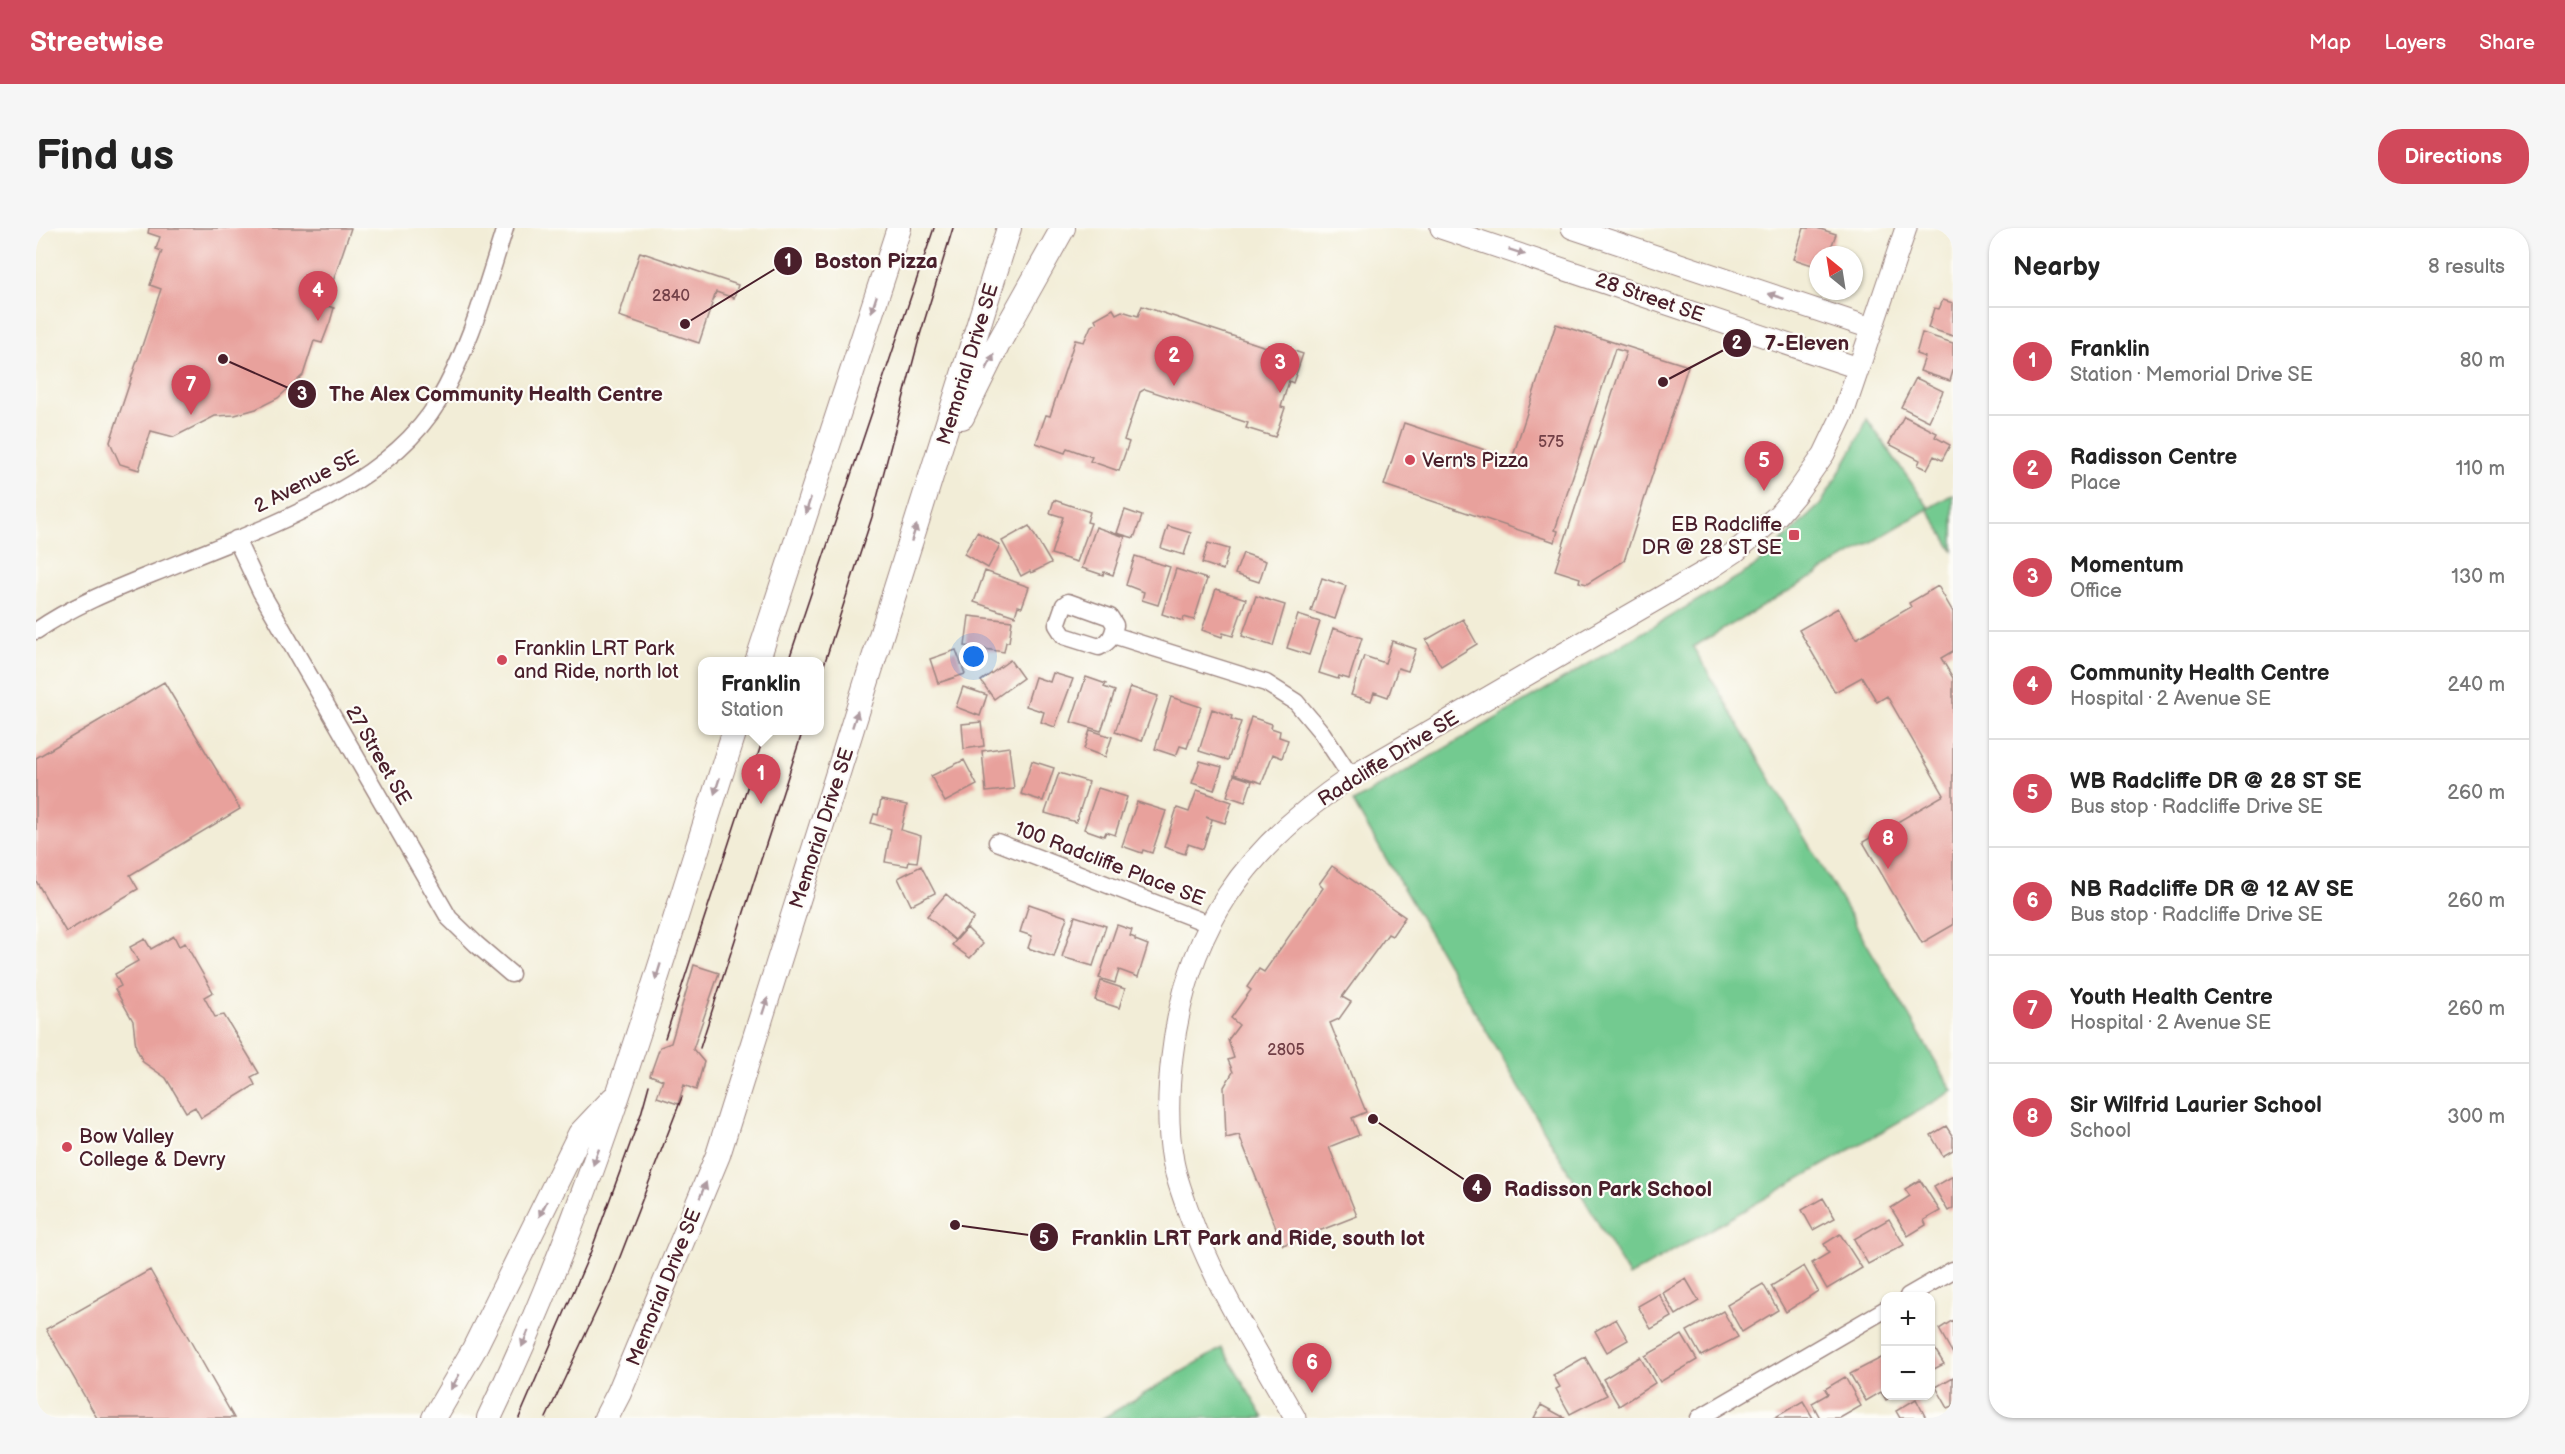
<!DOCTYPE html>
<html lang="en">
<head>
<meta charset="utf-8">
<style>
	body { margin:0; font-family:"Balsamiq Sans",sans-serif; background:#f6f6f6; color:#222 }
	.controls { position:absolute; right:18px; bottom:18px; display:grid; overflow:hidden; border-radius:12px; box-shadow:0 2px 4px #0004 }
	.controls button { width:54px; height:54px; display:grid; place-items:center; padding:0; border:0; border-bottom:2px solid #e0e0e0; background:#fff; color:#222; font:30px sans-serif }
	.compass { position:absolute; left:1773px; top:18px; width:54px; height:54px; border-radius:50%; background:#fff; box-shadow:0 2px 4px #0004; rotate:330deg }
	.you { position:absolute; left:938px; top:429px; width:21px; height:21px; margin:-15px; border:4px solid #fff; border-radius:50%; background:#1a73e8; box-shadow:0 0 0 9px #1a73e833 }
	.badge { display:grid; place-items:center; width:39px; height:39px; border-radius:50%; background:#d1495b; color:#fff; font-size:20px; font-weight:700 }
	.pin { position:absolute; translate:-50% -50px; filter:drop-shadow(0 2px 3px #0008) }
	.pin::after { content:''; position:absolute; top:32px; width:21px; height:18px; background:inherit; clip-path:polygon(0 0,100% 0,50% 100%) }
	.popup { position:absolute; left:662px; top:429px; width:126px; height:78px; box-sizing:border-box; display:grid; place-content:center; border-radius:12px; background:#fff; filter:drop-shadow(0 2px 4px #0005); font-size:20px; white-space:nowrap; color:#767676 }
	.popup b { font-size:22px; color:#222 }
	.popup::after { content:''; position:absolute; left:50%; top:100%; margin-left:-12px; border:12px solid transparent; border-top-color:#fff }
	.list { margin:0; padding:0; list-style:none }
	h2 { display:flex; justify-content:space-between; align-items:center; height:78px; margin:0; padding:0 24px; font-size:26px }
	h2 small { font-size:20px; font-weight:400; color:#767676 }
	.list li { display:grid; grid-template-columns:39px 1fr auto; gap:18px; align-items:center; box-sizing:border-box; height:108px; padding:0 24px; border-top:2px solid #e0e0e0 }
	.list b { display:block; font-size:22px; white-space:nowrap }
	.list p { margin:0; font-size:20px; white-space:nowrap; color:#767676 }
	.list em { font-size:20px; font-style:normal; color:#767676 }
	.map { position:relative; flex:none; width:1917px; height:1190px; overflow:hidden; border-radius:24px }
	header { display:flex; align-items:center; gap:36px; box-sizing:border-box; height:84px; padding:0 30px; background:#d1495b; color:#fff }
	header strong { font-size:28px }
	nav { display:flex; gap:33px; margin-inline-start:auto; font-size:21px }
	.intro { display:flex; align-items:center; justify-content:space-between; box-sizing:border-box; height:144px; padding:0 36px }
	h1 { margin:0; font-size:42px }
	.button { padding:15px 27px; border-radius:24px; background:#d1495b; color:#fff; font-size:21px; font-weight:700 }
	main { display:flex; gap:36px; padding:0 36px }
	aside { flex:1; background:#fff; border-radius:24px; box-shadow:0 2px 4px #0004 }
	.map>svg:first-child { display:block }
	.green { fill:#73ca90; stroke:#5e745e; stroke-width:1.5 }
	.building { fill:#e8a19c }
	.lines { fill:none; stroke-linecap:round; stroke-linejoin:round }
	.minor-casing { stroke:#9e8681; stroke-width:19 }
	.tertiary-casing { stroke:#9e8681; stroke-width:23 }
	.secondary-casing { stroke:#9e8681; stroke-width:26 }
	.minor { stroke:#fff; stroke-width:16 }
	.tertiary { stroke:#fff; stroke-width:21 }
	.secondary { stroke:#fff; stroke-width:24 }
	.tram { stroke:#4a1f2b; stroke-width:1.5 }
	.oneway { fill:#ae9aa0 }
	.poi-dot { fill:#d1495b; stroke:#fdfcf7; stroke-width:2 }
	.labels { text-anchor:middle; stroke-width:4.5; stroke-linejoin:round; paint-order:stroke }
	.number-label { font-size:16px; fill:#724047 }
	.street-label { font-size:20px; fill:#4a1f2b; stroke:#fdfcf7 }
	.poi-label { font-size:20px; fill:#4a1f2b; stroke:#fdfcf7; text-anchor:start }
	.leader { fill:none; stroke:#4a1f2b; stroke-width:2 }
	.callout-dot { fill:#4a1f2b; stroke:#fdfcf7; stroke-width:2 }
	.mark-label { font-size:18px; text-anchor:middle; font-weight:bold; fill:#fff }
	.callout-label { font-size:21px; text-anchor:middle; font-weight:bold; fill:#4a1f2b; stroke:#fdfcf7; stroke-width:4.5; stroke-linejoin:round; paint-order:stroke }
</style>
</head>
<body>
<header>
<strong>Streetwise</strong>
<nav><a>Map</a><a>Layers</a><a>Share</a></nav>
</header>
<div class="intro"><h1>Find us</h1><a class="button">Directions</a></div>
<main>
<div class="map">
<svg width="1917" height="1190" viewBox="0 0 1917 1190">
	<rect width="100%" height="100%" fill="#fdfcf7"/>
	<filter id="ink" filterUnits="userSpaceOnUse"><feTurbulence type="fractalNoise" baseFrequency=".0167" numOctaves="2"/><feDisplacementMap in="SourceGraphic" scale="12" xChannelSelector="R" yChannelSelector="G"/><feConvolveMatrix kernelMatrix="1 2 1 2 8 2 1 2 1" color-interpolation-filters="sRGB"/></filter>
	<filter id="wash" filterUnits="userSpaceOnUse"><feTurbulence type="fractalNoise" baseFrequency=".008" numOctaves="4" result="noise"/><feDisplacementMap in="SourceGraphic" scale="24" xChannelSelector="R" yChannelSelector="G"/><feGaussianBlur stdDeviation="1.35" result="paint"/><feColorMatrix in="noise" values="0 0 0 0 0 0 0 0 0 0 0 0 0 0 0 0 0 1.4 0 .05"/><feComposite in="paint" operator="in"/></filter>
	<g filter="url(#wash)">
		<rect width="100%" height="100%" fill="#f2edd7"/>
		<!-- green -->
		<path class="green" d="M1831,191L1893,280L1917,266V323L1892,281L1657,419L1917,863L1593,1048L1317,574L1717,340L1785,276L1822,212Z
			M1186,1120L1228,1190H1067Z"/>
		<g id="blocks">
			<!-- building -->
			<path class="building" d="M113,0H315L289,77L298,80L294,94L286,115L278,113L267,147L242,170L220,181L199,187L179,188L138,209L115,203L103,242L84,236L74,214L125,61L114,57L126,23L120,21L124,9L112,5Z
				M1768,0H1781L1800,6L1793,25L1782,27V39L1758,31Z
				M604,24L702,57L698,70L680,64L663,115L583,88Z
				M1907,72L1917,75V108L1892,100L1898,80L1903,81Z
				M1106,78L1236,121L1238,116L1267,126L1257,155L1253,153L1245,179L1249,180L1239,209L1210,200L1212,195L1109,161L1104,164L1088,212L1093,214L1083,243L1054,233L1056,229L1031,220L1029,225L1000,215L1010,187L1014,188L1039,112L1048,114L1055,98L1061,95L1059,91L1077,81L1080,86L1086,83L1102,88Z
				M1520,96L1652,138L1588,333L1551,356L1543,354L1544,350L1519,342L1590,124L1579,121L1519,302L1522,303L1519,314L1348,257L1368,195L1476,231Z
				M1886,105L1917,115V143L1914,153L1884,143L1889,129L1880,126Z
				M1880,150L1907,163L1893,193L1865,179Z
				M1868,188L1901,205L1899,209L1914,217L1906,232L1898,228L1891,241L1882,237L1884,232L1853,216Z
				M1018,272L1054,284L1051,294L1055,295L1041,334L1015,326L1027,289L1014,285Z
				M1089,282L1106,288L1098,310L1081,305Z
				M993,298L1015,335L995,345L994,343L985,348L966,313Z
				M1132,298L1155,305L1148,327L1125,320Z
				M1060,299L1089,309L1077,347L1068,344L1067,347L1046,340Z
				M941,304L964,317L952,340L928,326Z
				M1172,315L1193,321L1187,342L1166,335Z
				M1207,325L1230,333L1223,354L1199,346Z
				M1099,328L1134,339L1122,377L1106,372L1108,364L1090,357Z
				M1140,341L1171,351L1158,392L1148,389L1147,393L1126,386Z
				M949,343L993,359L986,379L982,378L979,388L938,374Z
				M1286,350L1310,358L1299,391L1275,383Z
				M1902,358L1917,384V423L1905,430L1917,450V697L1886,715L1827,614L1908,567L1851,468L1841,474L1826,449L1799,464L1763,402L1802,380L1820,411L1875,379L1873,375Z
				M1180,361L1210,371L1197,408L1187,405L1186,409L1166,402Z
				M1220,368L1249,377L1237,418L1206,408Z
				M1262,387L1284,394L1273,427L1251,420Z
				M933,388L976,393L973,414H970L968,424L929,418Z
				M1427,391L1441,416L1405,438L1390,412Z
				M1297,400L1326,410L1313,451L1303,448L1302,451L1283,445Z
				M1356,413L1380,421L1372,443L1362,440L1352,469L1338,464L1335,473L1315,467L1328,428L1349,435Z
				M920,422L929,446L902,455L894,431Z
				M974,432L987,450L958,471L945,453Z
				M1017,445L1037,451L1019,499L1005,494L1008,484L990,478L999,449L1014,454Z
				M1050,449L1070,456L1068,459L1079,463L1065,503L1035,494Z
				M128,454L204,581L94,647L102,661L30,704L0,653V530Z
				M927,459L951,467L944,488L920,479Z
				M1094,459L1122,468L1106,513L1079,504Z
				M1135,469L1165,479L1151,520L1144,518L1140,528L1119,521Z
				M1176,481L1196,488L1195,491L1205,494L1192,532L1163,523Z
				M1215,489L1236,496L1235,500L1244,503L1243,509L1252,512L1246,530L1237,526L1226,555L1198,546Z
				M945,494L948,518L928,521L926,496Z
				M1054,502L1076,509L1069,529L1048,521Z
				M973,519L978,561L950,564L946,523Z
				M928,532L941,557L909,574L895,548Z
				M996,533L1018,540L1007,573L985,566Z
				M1164,533L1186,539L1178,562L1156,555Z
				M1023,545L1053,554L1040,594L1009,585Z
				M1198,547L1216,553L1209,574L1191,568Z
				M1062,560L1091,569L1079,607L1070,604L1068,608L1048,601Z
				M1161,562L1196,574L1189,595L1170,589L1176,592L1167,621L1152,616L1149,626L1128,619L1141,580L1153,584Z
				M845,572L871,577L865,602L885,608L881,634L873,633L872,638L849,634L855,601L835,595L838,586L842,587Z
				M1101,574L1130,583L1116,625L1107,622L1106,625L1086,618Z
				M885,638L899,665L875,677L862,650Z
				M1296,638L1369,689L1356,708L1352,706L1306,769L1315,774L1303,791L1294,795L1330,884L1316,890L1323,907L1293,919L1321,988L1247,1017L1203,907L1190,910L1188,859L1197,844L1192,832L1198,830L1192,812L1203,797L1195,790L1215,762L1211,759L1223,741L1228,744L1287,660L1283,656Z
				M910,666L938,690L919,712L891,688Z
				M993,676L1031,689L1018,729L992,720L996,708L984,704Z
				M1039,688L1070,698L1057,738L1026,729Z
				M1081,697L1096,702L1094,708L1099,710V712L1112,717L1102,749L1083,742L1079,755L1063,750Z
				M931,700L947,716L934,730L916,717Z
				M138,708L143,718L149,715L177,764L168,769L179,789L188,787L223,845L215,849L219,857L165,890L159,879L150,884L130,850L107,834L100,819L97,793L79,761L85,758L79,746L102,733L94,719L109,711L115,721Z
				M658,737L683,745L657,821L668,834L660,862L648,857L642,876L621,869L627,852L614,847L624,819L635,815Z
				M1065,753L1089,761L1083,780L1059,772Z
				M1910,898L1917,909V922L1907,928L1895,907Z
				M1917,948V980L1912,983L1898,959Z
				M1884,952L1904,983L1888,992L1890,997L1872,1008L1855,980L1874,968L1869,961Z
				M1787,970L1799,990L1777,1002L1766,982Z
				M1853,991L1868,1017L1832,1036L1818,1011Z
				M1804,1006L1826,1040L1791,1061L1776,1035L1793,1025L1788,1016Z
				M1768,1038L1782,1063L1750,1084L1735,1058Z
				M114,1042L198,1190H61L10,1101Z
				M1650,1051L1663,1073L1640,1087L1627,1065Z
				M1727,1056L1742,1082L1706,1104L1691,1077Z
				M1623,1066L1636,1089L1615,1101L1602,1078Z
				M1687,1083L1702,1109L1665,1128L1651,1103Z
				M1580,1091L1592,1112L1571,1124L1559,1103Z
				M1917,1092V1126L1903,1101Z
				M1646,1107L1661,1132L1624,1154L1609,1128Z
				M1894,1113L1908,1136L1894,1143Z
				M1849,1128L1850,1168H1857L1850,1172L1845,1164L1830,1173L1814,1146Z
				M1549,1129L1571,1167L1534,1186L1520,1161L1524,1159L1517,1147Z
				M1604,1129L1619,1155L1583,1178L1567,1151Z
				M1809,1149L1825,1178L1804,1190H1784L1776,1175L1792,1166L1789,1161Z
				M1917,1149V1178L1912,1180L1900,1159Z
				M1880,1171L1890,1190H1864L1860,1183Z
				M1767,1173L1777,1190H1738Z
				M1505,1177L1529,1190H1498Z"/>
		</g>
	</g>
	<g filter="url(#ink)">
		<use href="#blocks" fill-opacity="0" stroke="#9e8681" stroke-width="1.5"/>
		<g class="lines">
			<defs>
				<path id="minor" d="M200,311L225,364L413,690L440,716L475,746
					M1032,374L1074,389L1079,397C1077,408 1074,414 1063,419L1028,408L1021,397L1028,377Z
					M0,403C43,373 95,355 143,335C230,299 352,258 402,174C434,120 450,59 469,0
					M1077,407L1230,455L1260,474L1286,505L1315,549
					M961,614L1173,696
					M1872,1068L1917,1042
					M1663,1190L1850,1081"/>
				<path id="tertiary" d="M1405,0L1822,140
					M1536,0L1835,100
					M1259,1190C1221,1123 1179,1058 1153,985C1147,968 1140,950 1137,933C1131,899 1132,863 1136,829C1150,701 1210,619 1315,549L1675,340L1699,324L1742,287L1760,266L1788,226L1807,186L1870,0"/>
				<path id="secondary" d="M926,189L962,116L1027,0
					M721,434L863,0
					M398,1190L437,1123L544,906L577,871
					M453,1190C559,970 624,734 699,502
					M570,1190L583,1165L682,927L973,0"/>
			</defs>
			<!-- minor casing -->
			<use href="#minor" class="minor-casing"/>
			<!-- tertiary casing -->
			<use href="#tertiary" class="tertiary-casing"/>
			<!-- secondary casing -->
			<use href="#secondary" class="secondary-casing"/>
			<!-- minor -->
			<use href="#minor" class="minor"/>
			<!-- tertiary -->
			<use href="#tertiary" class="tertiary"/>
			<!-- secondary -->
			<use href="#secondary" class="secondary"/>
			<!-- tram -->
			<path class="tram" d="M752,434L898,0
				M783,452L836,289L884,107L917,0
				M629,810L730,502
				M664,820L767,502
				M483,1190L555,1023L605,886L613,857
				M510,1190L575,1052L646,869"/>
		</g>
		<!-- one-way arrows -->
		<defs><path id="oneway-solid" d="M-6-.8H1V-3.2L6.5 0L1 3.2V.8H-6Z" transform="scale(1.5)"/></defs>
		<g class="oneway">
			<use href="#oneway-solid" transform="translate(1481 24) rotate(18)"/>
			<use href="#oneway-solid" transform="translate(1740 68) rotate(-162)"/>
			<use href="#oneway-solid" transform="translate(838 76) rotate(108)"/>
			<use href="#oneway-solid" transform="translate(954 134) rotate(-64)"/>
			<use href="#oneway-solid" transform="translate(772 278) rotate(108)"/>
			<use href="#oneway-solid" transform="translate(878 305) rotate(-72)"/>
			<use href="#oneway-solid" transform="translate(819 491) rotate(-72)"/>
			<use href="#oneway-solid" transform="translate(681 558) rotate(108)"/>
			<use href="#oneway-solid" transform="translate(622 744) rotate(107)"/>
			<use href="#oneway-solid" transform="translate(729 778) rotate(-72)"/>
			<use href="#oneway-solid" transform="translate(560 929) rotate(110)"/>
			<use href="#oneway-solid" transform="translate(667 962) rotate(-68)"/>
			<use href="#oneway-solid" transform="translate(507 981) rotate(116)"/>
			<use href="#oneway-solid" transform="translate(489 1111) rotate(112)"/>
			<use href="#oneway-solid" transform="translate(419 1154) rotate(120)"/>
		</g>
	</g>
	<!-- markers -->
	<g class="poi-dot">
		<circle cx="1374" cy="232" r="6"/>
		<rect x="1752" y="301" width="12" height="12" rx="3"/>
		<circle cx="466" cy="432" r="6"/>
		<circle cx="31" cy="919" r="6"/>
	</g>
	<g class="labels">
		<!-- number labels -->
		<g class="number-label">
			<text x="635" y="73">2840</text>
			<text x="1515" y="219">575</text>
			<text x="1250" y="827">2805</text>
		</g>
		<!-- street labels -->
		<g class="street-label">
			<text transform="translate(1614 69) rotate(19)" y="7">28 Street SE</text>
			<text transform="translate(931 136) rotate(-73)" y="7">Memorial Drive SE</text>
			<text transform="translate(270 253) rotate(-27)" y="7">2 Avenue SE</text>
			<text transform="translate(343 527) rotate(60)" y="7">27 Street SE</text>
			<text transform="translate(1352 530) rotate(-32)" y="7">Radcliffe Drive SE</text>
			<text transform="translate(785 600) rotate(-72)" y="7">Memorial Drive SE</text>
			<text transform="translate(1074 635) rotate(21)" y="7">100 Radcliffe Place SE</text>
			<text transform="translate(627 1059) rotate(-68)" y="7">Memorial Drive SE</text>
		</g>
		<!-- poi labels -->
		<g class="poi-label">
			<text x="1386" y="239">Vern's Pizza</text>
			<text x="1746" y="303" text-anchor="end">EB Radcliffe<tspan x="1746" dy="23">DR @ 28 ST SE</tspan></text>
			<text x="478" y="427">Franklin LRT Park<tspan x="478" dy="23">and Ride, north lot</tspan></text>
			<text x="43" y="915">Bow Valley<tspan x="43" dy="23">College &amp; Devry</tspan></text>
		</g>
	</g>
	<!-- callouts -->
	<path class="leader" d="M649 96L752 33M1627 154L1701 115M187 131L266 166M1337 891L1441 960M919 997L1008 1009"/>
	<g class="callout-dot">
		<circle cx="649" cy="96" r="6"/>
		<circle cx="1627" cy="154" r="6"/>
		<circle cx="187" cy="131" r="6"/>
		<circle cx="1337" cy="891" r="6"/>
		<circle cx="919" cy="997" r="6"/>
		<circle cx="752" cy="33" r="15"/>
		<circle cx="1701" cy="115" r="15"/>
		<circle cx="266" cy="166" r="15"/>
		<circle cx="1441" cy="960" r="15"/>
		<circle cx="1008" cy="1009" r="15"/>
	</g>
	<g class="mark-label">
		<text x="752" y="39">1</text>
		<text x="1701" y="121">2</text>
		<text x="266" y="172">3</text>
		<text x="1441" y="966">4</text>
		<text x="1008" y="1016">5</text>
	</g>
	<g class="callout-label">
		<text x="840" y="40">Boston Pizza</text>
		<text x="1771" y="122">7-Eleven</text>
		<text x="460" y="173">The Alex Community Health Centre</text>
		<text x="1572" y="968">Radisson Park School</text>
		<text x="1212" y="1017">Franklin LRT Park and Ride, south lot</text>
	</g>
</svg>
<div class="controls">
<button>+</button>
<button>−</button>
</div>
<svg class="compass" viewBox="-18 -18 36 36"><path d="M0-13l5 13h-10z" fill="#e53935"/><path d="M0 13l5-13h-10z" fill="#767676"/></svg>
<div class="you"></div>
<div class="pin badge" style="left:725px;top:576px">1</div>
<div class="popup"><b>Franklin</b>Station</div>
<div class="pin badge" style="left:1138px;top:158px">2</div>
<div class="pin badge" style="left:1244px;top:165px">3</div>
<div class="pin badge" style="left:282px;top:93px">4</div>
<div class="pin badge" style="left:1728px;top:263px">5</div>
<div class="pin badge" style="left:1276px;top:1165px">6</div>
<div class="pin badge" style="left:155px;top:187px">7</div>
<div class="pin badge" style="left:1852px;top:641px">8</div>
</div>
<aside>
<h2>Nearby<small>8 results</small></h2>
<ul class="list">
<li><span class="badge">1</span><div><b>Franklin</b><p>Station · Memorial Drive SE</p></div><em>80 m</em></li>
<li><span class="badge">2</span><div><b>Radisson Centre</b><p>Place</p></div><em>110 m</em></li>
<li><span class="badge">3</span><div><b>Momentum</b><p>Office</p></div><em>130 m</em></li>
<li><span class="badge">4</span><div><b>Community Health Centre</b><p>Hospital · 2 Avenue SE</p></div><em>240 m</em></li>
<li><span class="badge">5</span><div><b>WB Radcliffe DR @ 28 ST SE</b><p>Bus stop · Radcliffe Drive SE</p></div><em>260 m</em></li>
<li><span class="badge">6</span><div><b>NB Radcliffe DR @ 12 AV SE</b><p>Bus stop · Radcliffe Drive SE</p></div><em>260 m</em></li>
<li><span class="badge">7</span><div><b>Youth Health Centre</b><p>Hospital · 2 Avenue SE</p></div><em>260 m</em></li>
<li><span class="badge">8</span><div><b>Sir Wilfrid Laurier School</b><p>School</p></div><em>300 m</em></li>
</ul>
</aside>
</main>
</body>
</html>
